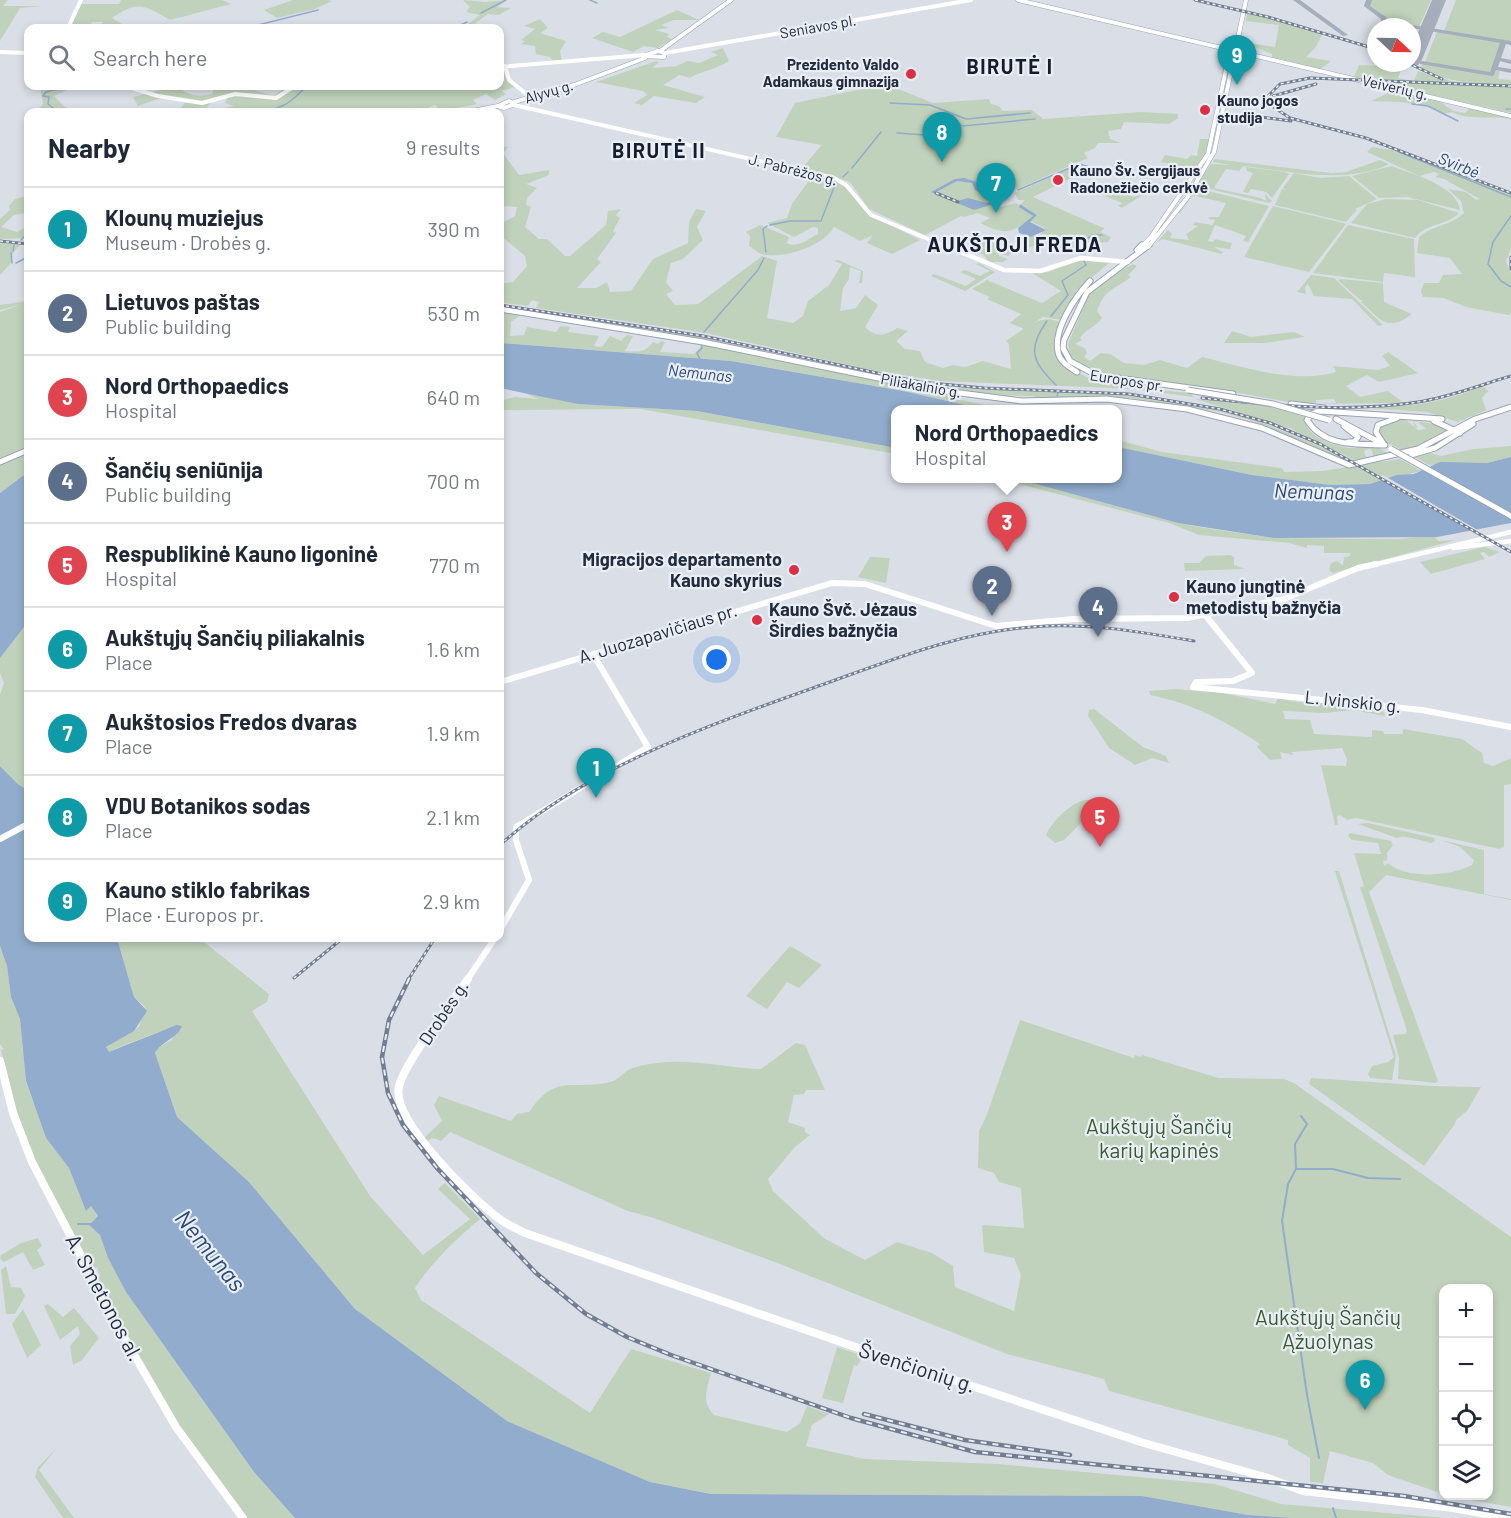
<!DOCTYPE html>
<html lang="en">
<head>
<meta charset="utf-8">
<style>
	body { margin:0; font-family:Barlow,sans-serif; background:#f2f2f3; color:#1f2937 }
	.controls { position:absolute; right:18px; bottom:18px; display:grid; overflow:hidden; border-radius:12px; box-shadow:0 3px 9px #0003 }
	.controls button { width:54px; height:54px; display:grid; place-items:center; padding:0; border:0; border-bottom:2px solid #e0e1e3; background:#fff; color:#1f2937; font:30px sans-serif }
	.compass { position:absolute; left:1367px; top:18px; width:54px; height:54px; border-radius:50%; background:#fff; box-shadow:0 3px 9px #0003; rotate:112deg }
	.you { position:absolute; left:717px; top:660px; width:21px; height:21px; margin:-15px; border:4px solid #fff; border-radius:50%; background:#1a73e8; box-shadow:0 0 0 9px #1a73e833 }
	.badge { display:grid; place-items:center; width:39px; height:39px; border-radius:50%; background:#d93025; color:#fff; font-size:20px; font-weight:700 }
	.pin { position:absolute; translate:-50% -50px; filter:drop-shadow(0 2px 3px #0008) }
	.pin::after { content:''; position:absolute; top:32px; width:21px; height:18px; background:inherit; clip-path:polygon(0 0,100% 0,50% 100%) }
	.popup { position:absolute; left:891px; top:405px; width:231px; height:78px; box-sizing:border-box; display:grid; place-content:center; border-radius:12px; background:#fff; filter:drop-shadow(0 2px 4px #0005); font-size:20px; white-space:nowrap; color:#747a83 }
	.popup b { font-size:22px; color:#1f2937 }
	.popup::after { content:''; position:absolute; left:50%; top:100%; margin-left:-12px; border:12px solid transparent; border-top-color:#fff }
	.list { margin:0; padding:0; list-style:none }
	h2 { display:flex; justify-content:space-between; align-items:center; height:78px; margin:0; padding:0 24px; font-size:26px }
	h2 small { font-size:20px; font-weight:400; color:#747a83 }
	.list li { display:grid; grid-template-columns:39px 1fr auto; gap:18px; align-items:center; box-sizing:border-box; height:84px; padding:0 24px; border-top:2px solid #e0e1e3 }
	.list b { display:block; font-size:22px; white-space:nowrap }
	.list p { margin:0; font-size:20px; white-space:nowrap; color:#747a83 }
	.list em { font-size:20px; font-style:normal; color:#747a83 }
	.icon { flex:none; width:33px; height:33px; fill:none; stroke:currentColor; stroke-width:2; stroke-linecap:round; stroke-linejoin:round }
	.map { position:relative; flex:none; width:1511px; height:1518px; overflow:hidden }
	.search { position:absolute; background:#fff; box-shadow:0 3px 9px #0003; left:24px; top:24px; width:480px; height:66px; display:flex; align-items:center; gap:15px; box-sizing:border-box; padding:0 21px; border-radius:12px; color:#747a83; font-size:22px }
	.panel { position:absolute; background:#fff; box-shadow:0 3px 9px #0003; left:24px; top:108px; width:480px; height:834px; border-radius:12px }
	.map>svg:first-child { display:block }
	.green { fill:#c0d2bb }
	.water { fill:#91accc; fill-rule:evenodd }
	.pier { fill:#dadfe7 }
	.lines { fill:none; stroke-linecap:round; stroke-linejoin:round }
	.stream-far1 { stroke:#91accc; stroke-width:1.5 }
	.stream { stroke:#91accc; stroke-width:2 }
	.taxiway { fill:#a6aebc; fill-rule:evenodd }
	.runway { fill:#a6aebc; fill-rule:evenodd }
	.primary-far1-casing { stroke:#98a3b4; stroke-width:5 }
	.primary-casing { stroke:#98a3b4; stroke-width:7 }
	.secondary-far3 { stroke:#fff; stroke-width:4 }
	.secondary-far2 { stroke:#fff; stroke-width:4.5 }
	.secondary-far1 { stroke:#fff; stroke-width:6 }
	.secondary { stroke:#fff; stroke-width:8 }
	.primary-far1 { stroke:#fff; stroke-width:4 }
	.primary { stroke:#fff; stroke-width:5 }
	.rail-far1-casing { stroke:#727d92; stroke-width:3 }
	.rail-casing { stroke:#727d92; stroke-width:4.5 }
	.rail-far1 { stroke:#eaeef5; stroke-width:1.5; stroke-dasharray:3; stroke-linecap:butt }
	.rail { stroke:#eaeef5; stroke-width:2; stroke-dasharray:6; stroke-linecap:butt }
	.primary-bridge-casing { stroke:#98a3b4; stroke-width:7; stroke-linecap:butt }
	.primary-bridge { stroke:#fff; stroke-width:5 }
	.poi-dot { fill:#dc2f44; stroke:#eaeef5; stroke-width:2 }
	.labels { text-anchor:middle; stroke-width:4.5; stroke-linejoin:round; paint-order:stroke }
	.far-street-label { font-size:15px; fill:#232c3e; stroke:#eaeef5 }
	.far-poi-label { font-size:15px; font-weight:bold; fill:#232c3e; stroke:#eaeef5; text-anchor:start }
	.far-water-label { font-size:16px; font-style:italic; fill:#294976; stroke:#eaeef5 }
	.poi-label { font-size:18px; font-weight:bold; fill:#232c3e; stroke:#eaeef5; text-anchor:start }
	.street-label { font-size:18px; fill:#232c3e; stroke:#eaeef5 }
	.far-district-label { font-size:20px; font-weight:bold; letter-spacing:1.5px; fill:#161d2e; stroke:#eaeef5 }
	.water-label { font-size:20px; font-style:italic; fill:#294976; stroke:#eaeef5 }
	.near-park-label { font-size:21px; fill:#365b2f; stroke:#eaeef5 }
	.near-street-label { font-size:21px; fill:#232c3e; stroke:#eaeef5 }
	.near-water-label { font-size:24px; font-style:italic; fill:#294976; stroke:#eaeef5 }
</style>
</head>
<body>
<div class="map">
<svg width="1511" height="1518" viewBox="0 0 1511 1518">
	<rect width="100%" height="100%" fill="#dadfe7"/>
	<!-- green -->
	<path class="green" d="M0,0H8L3,6H42L20,8L0,41Z
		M121,0H222L231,4L170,20C144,5 138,0 112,18L129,28H98L103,22H93L85,28H70L81,4H119Z
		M293,0H328L332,1L315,9L277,18L264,10Z
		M463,0L485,2L507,0L497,7L511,8L499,15L488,14L470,27L473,28H463L480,15L466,12L470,7Z
		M1371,0H1431L1419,27L1388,22L1368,6Z
		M1456,0H1511V42L1444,31Z
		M677,10L699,20H674L661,25L669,28L655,30L669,34L667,37L672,39L658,48L644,46L633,52L592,38L603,32L620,37Z
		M1247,12L1323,33L1315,48L1306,57L1331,61L1321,69L1272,57V54L1255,47L1249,52L1241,50L1242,42L1275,47L1279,25L1246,21Z
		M540,19L548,28L540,33L566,41L560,51L562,61L554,62L550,57L536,54L535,46L521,44L525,41L521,40L535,29L524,26Z
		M1437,32L1501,43L1491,71L1486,73L1425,62Z
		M723,48L729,61C716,70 703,70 690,78L680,75L663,85L705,97L696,103L654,96L642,105L634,103L647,95L643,91L596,82L656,61L659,62L652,68L677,66L687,61L699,63L718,55L711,52Z
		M1385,63L1403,65L1398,78L1414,81L1418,71L1465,85L1511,86V113L1354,77L1359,65L1382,66Z
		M1426,64L1494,75L1496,70L1500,71L1498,79L1511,80V85C1479,84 1448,83 1419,69L1422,65Z
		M500,67L503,69L506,78L515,87L502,91L506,94L495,100L486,94L473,100L477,104L437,112V106L434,105L422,112H287L289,110L207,112L234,106L225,103L228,97L212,101L206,108C194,107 186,112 172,112L182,107L185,102L161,98L138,106L133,97L177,86C188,96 198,97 212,94L215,86H240L274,96L287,86H500Z
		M886,84L933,103L989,99L991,104L999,106L1003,111L1032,110L1043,119L1141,112L1178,114V118L1169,124L1124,122L1121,129L1108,131L1110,139L1121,143H1098L1095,148L1084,153L1088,158L1017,189L1011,188L1007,200L993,209L1016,203L1032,214L1033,217C1011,233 1007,236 980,223L990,218L978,213L964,217L961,216L925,235L869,209L850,182L802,168L822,145L776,137L795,103Z
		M40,86H47L51,90L76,86L54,96L66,108L67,112L37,111L43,104Z
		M1395,90L1438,100L1453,111L1465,113L1470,108L1511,117V119C1492,115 1468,121 1452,112L1443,114L1428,106L1400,102L1371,101Z
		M1200,139H1212L1204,159L1195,169L1161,162L1165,155L1187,159L1191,155L1197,156Z
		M500,146L508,147L503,153L519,175L549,170V175L526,184L537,188L527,198L526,205L531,207L525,227L539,239H547L565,256H570L606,225L608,211L621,209L616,215L620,218L613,231L616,233L597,259L601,262L577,288H596L607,282L610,292L631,291L653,259L688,243L689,222L696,209L706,211L697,227L703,240L683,259L671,263L666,282L673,291L666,294L675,305L698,304L762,256L777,261L767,318L793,323L803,316L808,301L829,285L842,264L834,261L838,260L863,271L862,283L855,284L859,283L861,271L850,267L849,279L843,288L840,311L856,308L865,295L878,305L865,327C876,338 886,336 897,328L908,331L896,341L905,349L920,351L925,362L943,368L953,365L965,367L983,361L1011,369L1009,344L1006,341C1022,331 1042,311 1061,323L1054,342L1055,354C1087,392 1147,388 1192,393L1193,397L1136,389L940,381L871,370L706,333L536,308L539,302L532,300L528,306L500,302V284L513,282L527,266L525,256L500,235V224L515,216L517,207L505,206L500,212Z
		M1372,147L1398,151L1511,194V248L1506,262L1511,273V312L1509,315L1466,307L1443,298L1423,297L1421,291L1424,283H1439L1443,275L1462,274L1450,258L1417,253L1419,237C1433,225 1451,226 1464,213L1461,201L1448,189L1466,192L1476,200L1480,199L1444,179L1435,177L1439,174L1434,172L1419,176L1367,152Z
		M1214,159L1331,173L1346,172L1380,160L1389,164C1345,185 1289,171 1243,166L1239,171L1226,169L1214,188L1261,198L1266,201L1265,194L1272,201L1269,203L1201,187L1200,189L1269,206L1248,242L1243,241L1246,236L1215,225L1208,241L1213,242L1215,239L1232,243L1230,249L1214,247L1223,252L1222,254L1163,239L1157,242L1168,230L1172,234L1170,238L1189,240L1186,234L1198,226L1193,225L1195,222L1212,225L1215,220L1208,219L1210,217H1219L1226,203L1196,196H1192L1180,213L1177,212L1211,164L1231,165L1213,162Z
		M1392,166C1413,175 1457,185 1460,210L1407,197L1379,198L1352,176Z
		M1246,167L1285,172L1289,174L1272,198L1266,192L1251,189L1248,193L1243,192L1253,173L1247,171Z
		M1069,169L1081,173L1033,197L1101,227L1105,228L1100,232L1111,237L1108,242L1097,243L1091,251L1086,250V255L1048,244L1030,247L1022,244L1027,237L1040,235L1045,228L1030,221L1037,215L1021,204L1025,200H1018L1015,193Z
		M1294,173L1320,178L1349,176L1377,199L1355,209L1357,210L1346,222L1275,205L1282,189L1287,190L1283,188Z
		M813,175L829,177L849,188L869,214L920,240L892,254L867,243L873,235L860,241L834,227C824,246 782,260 761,254C757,252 753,248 749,246L750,236L746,232L760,225L789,237L787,243C797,249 808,239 818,234V228L813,227L794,237L767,223L787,218L792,204Z
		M1109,183L1107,186L1133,197L1140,195L1149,198L1141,196L1122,208L1118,206L1122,203L1095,192L1088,194Z
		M28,196V213L14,215L1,227L17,232L28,226V238L0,239V219L10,210L9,206L15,199Z
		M1386,199L1418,200L1459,213C1447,226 1425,223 1415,238L1351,223L1367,204Z
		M1273,206L1343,223L1346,224L1309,272L1244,257Z
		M1348,225L1414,239L1415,277L1384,273L1383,282L1313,273Z
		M987,240L1001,246L996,249L1016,251L1008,256L998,253L999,256L1008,259L1003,262H989L983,254L963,252Z
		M0,242L20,245L13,253L11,263L0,275Z
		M1076,260L1109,263L1077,290L1062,320L1043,317L1024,329L1010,323L1021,314L987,299L990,297L972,289L987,280L1042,303L1061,291L1032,273L1049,272Z
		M979,263L995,272L965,291L931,276L934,274L966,286L976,279L960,272L965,270L980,276L990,271L976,264Z
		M1133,264L1137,266L1128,275L1131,277C1116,289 1105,288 1097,311L1102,318C1096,327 1086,328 1080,338L1082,340L1075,344L1085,348L1087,353L1084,357L1090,361L1101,353L1110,354L1124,363L1144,365L1160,360L1187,368L1202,357C1244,367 1293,384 1336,372L1333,366L1378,370L1390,366L1382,356L1388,352L1418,373L1379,382L1367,375L1346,386L1360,397L1388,391L1404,403L1318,404L1336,403L1334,399L1316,400V403L1289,402L1206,387L1116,377L1096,373L1074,360L1069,353L1068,344L1089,294L1106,278Z
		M1311,275L1334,278L1383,325L1378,326L1352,299L1314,296L1308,284L1305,287L1306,294L1297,292Z
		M1341,279L1383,283L1384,302L1412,314C1387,333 1380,319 1361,302L1363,300H1360L1338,280Z
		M28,301L23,303L28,304V472L0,493V312L19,305L0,310V305Z
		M500,306L692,335L844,369L724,345L500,308Z
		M500,310L522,314L511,322L510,336L524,335L527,327L556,332L560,326L570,327L568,332L599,336L594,346L602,347L610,336L621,341L627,335L633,336L625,351C638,352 645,353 653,342L658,344L661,341L665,342L660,352L694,354L704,343L809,367L951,393L949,397L1001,409H983L903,391L732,361L500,343Z
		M1232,331L1251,337L1294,332L1305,337L1265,343H1224Z
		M868,373L947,387L1138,396L1196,404L1261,422L1356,461L1289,428L1195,399L1246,402L1299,413L1305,417C1302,436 1338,448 1352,448C1361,448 1367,443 1375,446C1380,448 1384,451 1387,453L1373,456L1372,450L1369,449L1364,451L1367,459L1350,464L1253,421L1221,412L1132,398L1087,396L1042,400L1033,396L982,395L938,389Z
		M1483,386L1488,391L1482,398L1486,410L1458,422L1461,423L1427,412L1351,407C1398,408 1439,405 1483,386Z
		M521,391L578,404L697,411L896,448V454L640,409L500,410V401L515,397L538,399Z
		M1396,419L1406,420L1418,430L1426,429L1417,421L1414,422L1418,428L1415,427L1413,421L1437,424L1447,430L1423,445L1402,450L1386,442L1378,430L1379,426Z
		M1118,440L1162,452L1282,468L1284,472L1322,471L1400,459L1421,471L1370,484L1330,485L1252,475L1118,447Z
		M1511,446V457L1487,463L1429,465L1413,456L1427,452L1441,456L1473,449Z
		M1000,479H1018L1178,523L1205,528L1274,538L1400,539L1434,535L1438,541L1456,540L1333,573L1329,570L1331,563L1337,561L1343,565L1344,557L1350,556V553H1324V546L1307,545V548L1289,543L1199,535L1169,523Z
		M1484,547L1500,552L1489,557L1484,552L1480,553L1485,559L1431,574L1420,562Z
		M1230,555L1234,557V565L1245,569L1185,571L1184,563H1199L1206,556Z
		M870,557L890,558L886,583L858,577Z
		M28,622V669L26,678H28V790L19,785L0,766V695L4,683L0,673V658Z
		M1175,689L1223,693L1275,704L1278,698C1292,702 1319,706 1332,701L1381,706L1385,716L1352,710L1325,713L1283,711L1285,719L1310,720L1314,734L1372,737V730L1383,731L1384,734H1403V729L1462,739L1482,753L1484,763L1493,766L1511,758V784L1504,785V847L1499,849L1356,818L1347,820L1340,815L1337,816L1338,825H1335L1321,765L1346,766L1347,759L1342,748L1292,752L1293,755L1280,752L1282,759L1270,760L1257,747L1260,744C1223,720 1194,704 1150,695L1149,691Z
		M1094,709L1143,747L1166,756L1169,763L1152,758L1135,765L1109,748L1088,716L1089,710Z
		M1088,800L1093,804V811L1064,840L1055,843L1046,835C1051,822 1074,799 1088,800Z
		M1368,823L1434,838L1435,841L1432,843L1403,836L1397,838L1358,824Z
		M1350,833L1391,841L1393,845L1387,853V860L1383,861L1384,866L1388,863C1407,880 1451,876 1472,865L1474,860L1460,847L1441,840L1484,850V894L1511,899V900L1386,875L1369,892L1438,1081L1436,1083L1398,1079L1399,1058L1393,1035L1405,1034L1407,1031L1360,887L1364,886L1354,853L1381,854L1378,843L1352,840L1348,836Z
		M1335,871H1339L1396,1056L1392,1080L1370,1078L1368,1074L1372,1066L1388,1062L1394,1057Z
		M117,938H199L269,994L267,1002L252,1011L370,1196L423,1255L470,1219L438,1189L445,1183L480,1219C456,1239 432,1262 415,1288L421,1300L590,1413L631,1349L711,1373C707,1389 701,1402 714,1415L787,1432L800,1423L807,1406L829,1414L812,1425L806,1446L865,1459L998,1464L1215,1484L1281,1504L1446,1518H1293L1248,1515L1142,1496L711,1494L650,1482L507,1421L355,1309L249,1182L177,1117L155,1053L157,1048L172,1040L176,1025C154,1035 131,1041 109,1052L106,1047L139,1027L145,1007L134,997Z
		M0,946L7,966L11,997L20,1019L26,1082L46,1138L69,1168L86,1211L91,1206L98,1216L89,1225L100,1235L108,1258L126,1292L254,1472L295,1518H247L179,1427L147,1372L97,1277L100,1275L97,1267L93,1269L35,1162L17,1111L1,1050L4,1049L0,1044Z
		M790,946L822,965L799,988L787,982L767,1009L746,996Z
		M1020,1020L1134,1058L1135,1055L1141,1057L1142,1055L1219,1078L1284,1079L1294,1083L1511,1237V1507L1450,1496H1488V1288H1444L1443,1494L1388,1475L1373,1463L1330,1451L1323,1483L1310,1482V1458L1288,1445V1440L1109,1391L1104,1379L1007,1354L772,1261L654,1218L628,1211L450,1132L441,1141L433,1138L425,1142L423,1139L442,1121L434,1105L439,1096L511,1121L517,1114L529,1112C556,1072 572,1091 610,1082C619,1080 625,1070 633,1068C679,1054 717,1068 761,1069L796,1043L805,1045L825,1090H806L804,1094L794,1095L788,1122L805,1128V1132L810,1135L795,1147L768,1179L773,1191L825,1239L865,1260L897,1242L932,1253L953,1266L955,1287L1014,1311L1021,1275L1014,1258L984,1252L982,1225L1024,1228L1021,1188L999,1182L994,1173L978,1168L979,1131L986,1117Z
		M1311,1078L1432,1086L1481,1087L1467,1111L1456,1120L1455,1124L1424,1166L1309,1084Z
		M38,1238L42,1246L37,1250L45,1265L33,1270L23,1252L4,1262L0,1259L1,1255L21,1243Z
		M6,1266L11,1287L21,1288L25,1296L15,1314H6L1,1270Z
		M48,1304L63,1317L74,1308L99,1338L82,1360L73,1365L70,1346L80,1334L78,1326L60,1340L44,1306Z
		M23,1309L41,1345L27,1358L12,1324Z
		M837,1347L863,1356L857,1366L854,1365L843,1403L822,1398Z
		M57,1448L39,1470L74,1518H63L35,1477L38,1467Z"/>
	<!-- water -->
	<path class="water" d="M964,178L977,182L988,190L1002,192L1000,202L974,210L931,192L955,179ZM957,181L972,183L975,190L996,201L986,203L968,198L958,201L936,192Z
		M1020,204L1037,215L1030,222L1046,230L1031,237L1019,233L1018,228L1033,216L1019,207Z
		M500,343L731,361L903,391L983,409L896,410V448L697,411L578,404L500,388Z
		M1118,447L1252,475L1330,485L1370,484L1397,475L1414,474L1440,462L1487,463L1511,457V523L1437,537L1274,538L1178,523L1018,479L1118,478Z
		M28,472V622L0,658V493Z
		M0,766L19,785L28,790V938H117L134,997L147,1011L134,1031L106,1047L109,1052C132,1042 154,1035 176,1025L182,1026C177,1039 160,1042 155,1053L177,1117L249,1182L355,1309L507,1421L650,1482L711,1494L1142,1496L1248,1515L1293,1518H295L254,1472L126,1292L108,1258L100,1235L89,1225L98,1216L91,1206L86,1211L69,1168L46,1138L26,1081L20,1019L11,997L7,966L0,946Z"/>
	<!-- pier -->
	<path class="pier" d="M1383,475L1481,532L1475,533L1378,477Z"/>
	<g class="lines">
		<!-- stream-far1 -->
		<path class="stream-far1" d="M590,0L597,3
			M481,13L506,0
			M246,28L318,10
			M454,28L467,22
			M890,103L930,105L966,119L1030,113
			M1412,104L1428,106L1458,121
			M1506,109H1511
			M58,112L48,104L49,97L43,96L46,92L71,86
			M215,112C237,105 264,116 284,105C293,101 299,93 306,87L345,86
			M949,115L962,126L1035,119
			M897,133L925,135L944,132
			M1399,152L1511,197
			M852,168L881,132
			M843,177L848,172
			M1018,190L1079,164L1090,167
			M1511,216L1493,242L1488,264L1501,281L1511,287
			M770,225L790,221H821L836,182
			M21,240L28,233
			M1077,245L1093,235H1102
			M1078,247L1081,254
			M13,251L14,245
			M766,252L763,229L767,226
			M11,253L12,263
			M16,263L28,257
			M1051,316L1068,295L1062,281L1086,265L1084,261
			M1047,321C1026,350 1033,362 1056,385
			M704,332L758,270L764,258
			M700,359L697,353L702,348L701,344
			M1057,396L1058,393"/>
		<!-- stream -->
		<path class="stream" d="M1301,1116L1307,1124L1295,1144L1296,1169L1288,1184L1282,1221L1307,1395L1319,1458
			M1297,1169H1333L1368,1178L1400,1179
			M78,1224H91
			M1333,1508L1336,1518"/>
		<!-- taxiway -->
		<path class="taxiway" d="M1293,0H1300L1348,35L1343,36Z
			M1366,0H1372L1370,6L1386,17L1387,21L1511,41V45L1506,44L1501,58L1511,60V64L1500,61L1498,67L1511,69V73L1496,70L1494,75L1492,76L1420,64V62L1422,61L1490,72L1500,43L1382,23L1381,19L1364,6Z
			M1376,38L1374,48L1376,50V54L1368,49L1374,39Z
			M1412,61L1414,63C1411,66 1402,66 1399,63H1412Z"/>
		<!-- runway -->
		<path class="runway" d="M1432,0H1446L1421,62L1418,65H1408L1406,63H1412V47Z"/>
		<defs>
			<path id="primary-far1" d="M1018,0L1511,116
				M658,51L665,53L664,57L643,56Z
				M660,51L731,0
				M509,101L515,104L504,108L498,106Z
				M514,102L574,85L645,58
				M467,112L498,106
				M1141,247L1151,237L1208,154L1229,55L1234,43
				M1148,247L1187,198L1214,152L1246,0"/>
			<path id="primary" d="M1149,245L1087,292L1064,340L1063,348L1070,361L1096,375L1233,394
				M1137,250L1142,245
				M500,309L703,342L937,390L1022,401L1106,399L1187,409L1262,428L1349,465L1418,449L1475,419L1511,407
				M1077,372C1069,367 1060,362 1058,352C1053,329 1075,297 1090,281
				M1291,404L1324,408
				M1336,419L1379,442
				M1434,421L1460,433
				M1344,426L1358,437L1354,442H1348
				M1383,443L1376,432L1378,425L1397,418
				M1385,445C1356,444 1324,447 1307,420L1311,414L1320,411L1442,419
				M1411,455L1435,448L1473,424
				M0,462L28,450"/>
		</defs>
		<!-- primary-far1 casing -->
		<use href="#primary-far1" class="primary-far1-casing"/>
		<!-- primary casing -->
		<use href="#primary" class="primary-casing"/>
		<!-- secondary-far3 -->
		<path class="secondary-far3" d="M68,28L81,0
			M0,52L28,53
			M665,53L971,0
			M505,66L509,80L529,96
			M500,67L644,55
			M125,86L158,96L202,103L235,94L276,98L295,86
			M514,105L834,178L846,185L871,215L947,247"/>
		<!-- secondary-far2 -->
		<path class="secondary-far2" d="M944,245L1004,270L1040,271L1081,258L1128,262
			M1453,548L1511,541
			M1369,566L1511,532"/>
		<!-- secondary-far1 -->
		<path class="secondary-far1" d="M500,682L832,583L865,584L996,626L1074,619L1187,618L1284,599L1358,568L1376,564
			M1193,687L1422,710L1511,727
			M1193,687L1196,682L1233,681L1252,673L1206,616
			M0,839L28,824
			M500,930L529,880L516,840V827L648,747L593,654
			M467,980L495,938"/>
		<!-- secondary -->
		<path class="secondary" d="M468,979C451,1004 406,1060 399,1086C390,1119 472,1198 497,1217C505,1224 516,1228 525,1233L893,1360L1144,1443L1265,1477L1303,1491L1454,1508L1506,1518
			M0,1061L13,1113L32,1162L118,1327L176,1427L243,1518"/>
		<!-- primary-far1 -->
		<use href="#primary-far1" class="primary-far1"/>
		<!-- primary -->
		<use href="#primary" class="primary"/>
		<defs>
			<path id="rail-far1" d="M1195,0L1268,17L1376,49
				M1408,63L1442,79
				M1511,86L1310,78L1280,84L1268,96L1272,106L1290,118L1366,138L1511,193
				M1273,96L1316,84
				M1261,117L1291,121
				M936,193L958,202
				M0,241L28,244
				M1511,257V269
				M500,305L703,336L920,382L984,388L1129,394L1220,409L1270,423L1320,444L1511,552
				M1202,398C1273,405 1347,413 1418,402C1450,397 1480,385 1511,376
				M500,845C587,766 718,722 827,683C894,659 961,632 1032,627C1086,622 1141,632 1194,641
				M294,978L343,938
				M408,980L435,938"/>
			<path id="rail" d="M409,979L389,1020L382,1057L388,1093L403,1125L437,1168L536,1273L586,1314L627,1337L671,1355L851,1418L975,1452L1404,1496L1511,1514
				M864,1414L965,1440L1070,1455"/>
		</defs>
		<!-- rail-far1 casing -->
		<use href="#rail-far1" class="rail-far1-casing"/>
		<!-- rail casing -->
		<use href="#rail" class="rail-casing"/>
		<!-- rail-far1 -->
		<use href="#rail-far1" class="rail-far1"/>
		<!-- rail -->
		<use href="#rail" class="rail"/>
		<defs>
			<path id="primary-bridge" d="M1188,390L1273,404L1329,420
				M1391,449L1511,516"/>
		</defs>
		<!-- primary-bridge casing -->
		<use href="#primary-bridge" class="primary-bridge-casing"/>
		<!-- primary-bridge -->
		<use href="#primary-bridge" class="primary-bridge"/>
	</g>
	<!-- markers -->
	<g class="poi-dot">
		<circle cx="911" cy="74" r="6"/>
		<circle cx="1205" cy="110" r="6"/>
		<circle cx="1058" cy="180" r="6"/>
		<circle cx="794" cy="570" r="6"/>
		<circle cx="1174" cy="597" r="6"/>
		<circle cx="757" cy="620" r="6"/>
	</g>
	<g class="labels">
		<!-- far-street labels -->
		<g class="far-street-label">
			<text transform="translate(818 27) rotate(-10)" y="5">Seniavos pl.</text>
			<text transform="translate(1395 88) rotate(13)" y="5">Veiverių g.</text>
			<text transform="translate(549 92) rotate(-16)" y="5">Alyvų g.</text>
			<text transform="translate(793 170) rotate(14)" y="5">J. Pabrėžos g.</text>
			<text transform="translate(1127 381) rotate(9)" y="5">Europos pr.</text>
			<text transform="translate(921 386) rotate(10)" y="5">Piliakalnio g.</text>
		</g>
		<!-- far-poi labels -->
		<g class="far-poi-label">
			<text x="899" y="70" text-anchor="end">Prezidento Valdo<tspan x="899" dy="17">Adamkaus gimnazija</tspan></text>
			<text x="1217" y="106">Kauno jogos<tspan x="1217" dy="17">studija</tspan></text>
			<text x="1070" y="176">Kauno Šv. Sergijaus<tspan x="1070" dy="17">Radonežiečio cerkvė</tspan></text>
		</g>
		<!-- far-water labels -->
		<g class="far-water-label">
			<text transform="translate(1459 165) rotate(22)" y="6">Svirbė</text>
			<text transform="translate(700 373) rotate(6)" y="6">Nemunas</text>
		</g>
		<!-- poi labels -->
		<g class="poi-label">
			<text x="782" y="566" text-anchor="end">Migracijos departamento<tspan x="782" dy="21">Kauno skyrius</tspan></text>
			<text x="1186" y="593">Kauno jungtinė<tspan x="1186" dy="21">metodistų bažnyčia</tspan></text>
			<text x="769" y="616">Kauno Švč. Jėzaus<tspan x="769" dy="21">Širdies bažnyčia</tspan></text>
		</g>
		<!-- street labels -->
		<g class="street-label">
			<text transform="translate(658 634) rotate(-17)" y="6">A. Juozapavičiaus pr.</text>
			<text transform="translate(1353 702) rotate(6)" y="6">L. Ivinskio g.</text>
			<text transform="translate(444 1013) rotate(-56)" y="6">Drobės g.</text>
		</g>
		<!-- far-district labels -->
		<g class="far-district-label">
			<text x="1010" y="74">BIRUTĖ I</text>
			<text x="659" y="158">BIRUTĖ II</text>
			<text x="1015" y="252">AUKŠTOJI FREDA</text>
		</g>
		<!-- water labels -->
		<g class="water-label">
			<text transform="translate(1314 492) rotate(2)" y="7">Nemunas</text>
		</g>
		<!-- near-park labels -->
		<g class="near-park-label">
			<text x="1159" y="1134">Aukštųjų Šančių<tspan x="1159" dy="24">karių kapinės</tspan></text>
			<text x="1328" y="1325">Aukštųjų Šančių<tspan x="1328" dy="24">Ąžuolynas</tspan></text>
		</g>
		<!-- near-street labels -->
		<g class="near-street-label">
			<text transform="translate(104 1298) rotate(62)" y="7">A. Smetonos al.</text>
			<text transform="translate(917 1368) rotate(18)" y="7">Švenčionių g.</text>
		</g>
		<!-- near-water labels -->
		<g class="near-water-label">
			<text transform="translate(210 1251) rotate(51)" y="8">Nemunas</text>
		</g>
	</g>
</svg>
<div class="controls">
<button>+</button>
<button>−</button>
<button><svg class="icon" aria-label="locate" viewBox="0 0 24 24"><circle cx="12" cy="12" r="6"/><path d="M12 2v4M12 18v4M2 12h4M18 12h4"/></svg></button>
<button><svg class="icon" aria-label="layers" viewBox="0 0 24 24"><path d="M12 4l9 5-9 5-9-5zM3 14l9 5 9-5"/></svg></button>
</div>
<svg class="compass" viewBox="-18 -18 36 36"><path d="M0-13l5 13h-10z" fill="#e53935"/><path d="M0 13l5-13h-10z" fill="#747a83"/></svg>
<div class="you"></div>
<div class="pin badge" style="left:596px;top:798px;background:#0f9aa8">1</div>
<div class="pin badge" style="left:992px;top:616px;background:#5c6f8a">2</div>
<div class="pin badge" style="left:1007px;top:552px;background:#e0444e">3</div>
<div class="popup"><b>Nord Orthopaedics</b>Hospital</div>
<div class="pin badge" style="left:1098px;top:637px;background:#5c6f8a">4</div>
<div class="pin badge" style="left:1100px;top:847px;background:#e0444e">5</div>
<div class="pin badge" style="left:1365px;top:1410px;background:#0f9aa8">6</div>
<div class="pin badge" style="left:996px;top:213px;background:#0f9aa8">7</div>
<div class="pin badge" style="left:942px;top:162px;background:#0f9aa8">8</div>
<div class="pin badge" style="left:1237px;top:85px;background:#0f9aa8">9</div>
<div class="search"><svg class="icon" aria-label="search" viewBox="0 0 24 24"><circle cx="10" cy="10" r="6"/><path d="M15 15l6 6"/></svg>Search here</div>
<section class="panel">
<h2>Nearby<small>9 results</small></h2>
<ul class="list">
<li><span class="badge" style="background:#0f9aa8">1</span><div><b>Klounų muziejus</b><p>Museum · Drobės g.</p></div><em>390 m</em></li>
<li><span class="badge" style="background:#5c6f8a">2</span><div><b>Lietuvos paštas</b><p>Public building</p></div><em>530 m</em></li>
<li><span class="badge" style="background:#e0444e">3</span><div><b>Nord Orthopaedics</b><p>Hospital</p></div><em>640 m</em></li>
<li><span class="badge" style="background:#5c6f8a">4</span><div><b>Šančių seniūnija</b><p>Public building</p></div><em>700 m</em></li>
<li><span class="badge" style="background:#e0444e">5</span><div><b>Respublikinė Kauno ligoninė</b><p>Hospital</p></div><em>770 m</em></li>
<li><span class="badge" style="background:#0f9aa8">6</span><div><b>Aukštųjų Šančių piliakalnis</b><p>Place</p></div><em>1.6 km</em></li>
<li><span class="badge" style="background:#0f9aa8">7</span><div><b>Aukštosios Fredos dvaras</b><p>Place</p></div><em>1.9 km</em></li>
<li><span class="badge" style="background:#0f9aa8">8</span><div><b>VDU Botanikos sodas</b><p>Place</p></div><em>2.1 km</em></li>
<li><span class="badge" style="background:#0f9aa8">9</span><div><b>Kauno stiklo fabrikas</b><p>Place · Europos pr.</p></div><em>2.9 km</em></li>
</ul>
</section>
</div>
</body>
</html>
